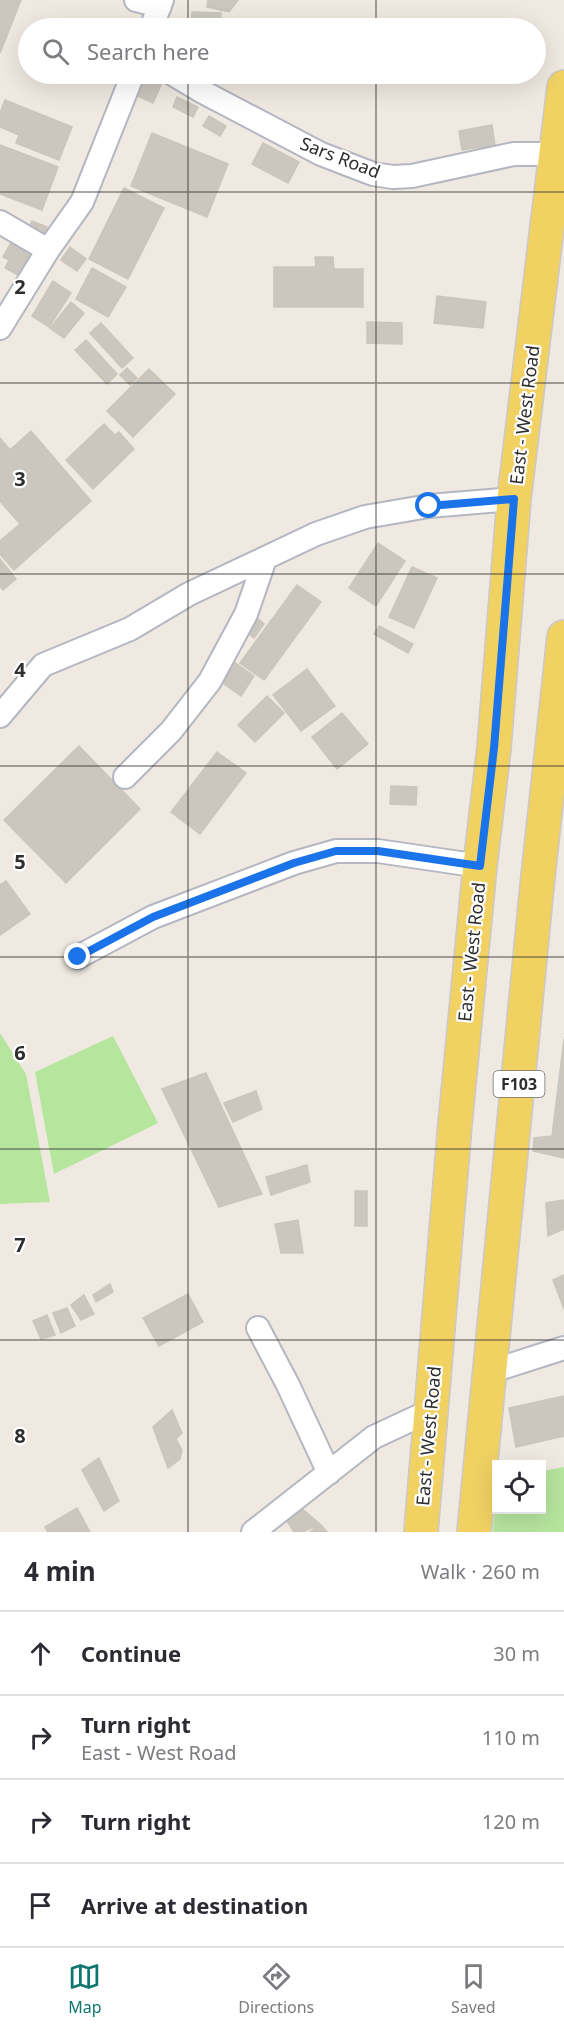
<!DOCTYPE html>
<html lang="en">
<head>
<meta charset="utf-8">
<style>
	body { margin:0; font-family:"Noto Sans",sans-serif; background:#f7f7f7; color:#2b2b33 }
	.controls { position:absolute; right:18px; bottom:18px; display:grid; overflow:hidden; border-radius:0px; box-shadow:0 6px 24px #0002 }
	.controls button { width:54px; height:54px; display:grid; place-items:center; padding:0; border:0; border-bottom:2px solid #e1e1e2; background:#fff; color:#2b2b33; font:30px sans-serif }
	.stop { position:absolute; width:18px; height:18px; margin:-14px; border:4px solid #1a73e8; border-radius:50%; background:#fff }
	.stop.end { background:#1a73e8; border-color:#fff; box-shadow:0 2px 6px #0008 }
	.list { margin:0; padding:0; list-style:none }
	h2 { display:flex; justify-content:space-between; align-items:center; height:78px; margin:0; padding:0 24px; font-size:26px }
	h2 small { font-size:20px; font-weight:400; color:#7c7c81 }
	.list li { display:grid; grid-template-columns:39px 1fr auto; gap:18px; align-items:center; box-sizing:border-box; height:84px; padding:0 24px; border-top:2px solid #e1e1e2 }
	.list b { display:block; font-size:22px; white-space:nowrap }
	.list p { margin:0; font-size:20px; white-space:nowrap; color:#7c7c81 }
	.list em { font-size:20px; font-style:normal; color:#7c7c81 }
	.icon { flex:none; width:33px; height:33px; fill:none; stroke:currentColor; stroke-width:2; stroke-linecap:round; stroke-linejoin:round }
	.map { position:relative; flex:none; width:564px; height:1532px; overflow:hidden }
	.search { position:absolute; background:#fff; box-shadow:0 6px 24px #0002; left:18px; right:18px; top:18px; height:66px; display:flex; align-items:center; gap:15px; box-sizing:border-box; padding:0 21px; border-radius:33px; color:#7c7c81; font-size:22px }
	.sheet { height:414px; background:#fff }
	nav { display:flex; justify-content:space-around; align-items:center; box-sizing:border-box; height:84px; border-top:2px solid #e1e1e2; background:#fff; font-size:16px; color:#7c7c81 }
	nav a { display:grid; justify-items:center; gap:3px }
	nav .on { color:#0f766e }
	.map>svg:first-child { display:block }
	.green { fill:#b6e59e }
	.building { fill:#cbc7bf; stroke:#cbc5ba; stroke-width:1.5 }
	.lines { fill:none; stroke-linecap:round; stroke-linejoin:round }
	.minor-casing { stroke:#b4b7c1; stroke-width:26 }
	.primary-casing { stroke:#c9c9c9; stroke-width:36 }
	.minor { stroke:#fff; stroke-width:22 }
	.primary { stroke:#f2d163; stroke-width:33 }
	.route { stroke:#1a73e8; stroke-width:8 }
	.grid { fill:none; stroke:#2e2e2e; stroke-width:1.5; stroke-opacity:0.55 }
	.labels { text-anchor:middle; stroke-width:4.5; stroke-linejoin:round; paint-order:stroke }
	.shield { fill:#fff; stroke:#6d6d6d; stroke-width:1.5 }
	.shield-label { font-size:16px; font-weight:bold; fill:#2e2e2e }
	.street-label { font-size:18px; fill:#2e2e2e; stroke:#fff }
	.grid-label { font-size:20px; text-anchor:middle; font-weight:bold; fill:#2e2e2e; stroke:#fff; stroke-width:4.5; stroke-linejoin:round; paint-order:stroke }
</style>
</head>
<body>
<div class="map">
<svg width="564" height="1532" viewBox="0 0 564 1532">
	<rect width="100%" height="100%" fill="#efe9e1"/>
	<!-- green -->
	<path class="green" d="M0,1033L26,1074L50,1202L0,1204Z
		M113,1036L158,1123L54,1174L35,1072Z
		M564,1467V1532H493L496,1480V1510H542V1471Z"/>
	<!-- building -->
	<path class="building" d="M0,0H21L0,53Z
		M208,0H238L229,12L207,7Z
		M192,12L221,13L220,28H191Z
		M147,74L163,81L153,103L138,96Z
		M211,74H219V78H211Z
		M221,74H248V81L221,79Z
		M177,97L198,107L193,117L173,107Z
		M5,100L72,127L59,160L16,143L19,135L0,127V113Z
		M209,116L226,126L220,136L203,126Z
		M492,125L495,145L462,150L459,131Z
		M152,133L228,164L207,217L131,186Z
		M263,143L299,162L288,183L252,164Z
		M0,145L58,167L42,210L0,194Z
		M124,188L164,208L128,279L89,259Z
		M32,221L47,227L43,237L28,230Z
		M12,241L31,252L18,275L5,268L9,260L3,257Z
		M70,247L86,259L77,271L61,260Z
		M315,257H333L334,269H363V307H274V267H316Z
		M92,268L126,287L108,317L76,299Z
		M53,281L71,293L49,327L32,316Z
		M437,296L486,302L483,328L434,323Z
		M71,302L84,313L64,338L50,328Z
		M367,322L402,323V344L367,343Z
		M101,323L133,358L122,368L90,333Z
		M86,340L117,374L107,384L75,350Z
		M127,368L137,378L130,385L120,375Z
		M149,369L175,394L133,437L107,411Z
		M104,424L115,435L119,432L134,449L93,489L66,460Z
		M31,431L91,501L14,570L0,554V541L20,524L0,501V438L10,450Z
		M378,543L405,561L376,606L349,588Z
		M0,559L16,579L3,590L0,586Z
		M412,567L437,578L414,628L389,617Z
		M297,585L321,602L264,680L240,663Z
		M258,619L264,624L254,638L248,633Z
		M379,626L413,644L408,653L374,634Z
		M234,662L254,676L241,696L220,681Z
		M307,669L335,706L301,731L273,695Z
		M267,696L284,713L255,742L238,725Z
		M342,713L368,744L337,769L312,737Z
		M79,746L140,809L66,883L4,820Z
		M217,752L246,773L200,834L171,812Z
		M391,786L417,787L416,805L390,804Z
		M6,881L30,914L0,935V885Z
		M564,1039V1158L533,1151L534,1138L552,1136Z
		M206,1073L262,1194L219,1207L162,1089Z
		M256,1091L262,1109L233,1122L224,1103Z
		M307,1165L310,1182L271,1195L266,1177Z
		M355,1191H367V1226H355Z
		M564,1200V1229L548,1236L546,1203Z
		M298,1220L303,1253H281L275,1224Z
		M564,1275V1309L553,1280Z
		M110,1284L113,1292L96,1302L93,1295Z
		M188,1294L203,1322L159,1346L143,1318Z
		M84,1295L94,1314L81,1320L71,1305Z
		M67,1308L75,1326L61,1333L53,1313Z
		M47,1315L55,1335L41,1339L33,1321Z
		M564,1396V1436L516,1447L509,1408Z
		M172,1410L182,1433L176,1439L182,1450L180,1459L168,1468L153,1427Z
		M99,1458L119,1501L104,1511L82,1470Z
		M77,1508L90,1532H48L45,1527Z
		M301,1508L320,1524L303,1532H294L287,1521Z
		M320,1524L327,1532H310Z"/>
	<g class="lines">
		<defs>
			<path id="minor" d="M136,0L160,6
				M151,28L162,0
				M173,74L203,92L321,154L373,174L393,177L412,176L514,154H557
				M0,222L48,250
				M0,328L48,250L82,202L133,74
				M0,716L43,665L130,629L189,594L316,534L365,517L429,506L514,499
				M125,777L171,731L210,681L246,614L265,559
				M78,957L153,917L294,863L336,851H378L480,866
				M258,1328L288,1385L329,1473
				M489,1372L564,1348
				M253,1532L374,1437L432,1410"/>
			<path id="primary" d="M421,1532L455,1124L480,866L494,748L514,499L564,87
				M474,1532L537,886L564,637"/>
		</defs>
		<!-- minor casing -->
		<use href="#minor" class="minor-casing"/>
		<!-- primary casing -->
		<use href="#primary" class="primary-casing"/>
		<!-- minor -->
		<use href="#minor" class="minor"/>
		<!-- primary -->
		<use href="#primary" class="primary"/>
	</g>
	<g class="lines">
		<!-- route -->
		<path class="route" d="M78,957L153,917L294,863L336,851H378L480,866L494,748L514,499L429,506"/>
	</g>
	<!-- grid -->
	<path class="grid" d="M188,0V28M376,0V28M188,74V1532M376,74V1532M0,192H564M0,383H564M0,574H564M0,766H564M0,957H564M0,1149H564M0,1340H564"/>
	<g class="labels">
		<!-- shield labels -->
		<rect class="shield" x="493.5" y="1071" width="51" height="26" rx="4.5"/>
		<g class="shield-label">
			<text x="519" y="1090">F103</text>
		</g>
		<!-- street labels -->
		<g class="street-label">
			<text transform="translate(340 158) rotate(21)" y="6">Sars Road</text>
			<text transform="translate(525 415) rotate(-83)" y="6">East - West Road</text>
			<text transform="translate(472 952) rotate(-84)" y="6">East - West Road</text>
			<text transform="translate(429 1436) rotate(-85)" y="6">East - West Road</text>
		</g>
	</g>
	<g class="grid-label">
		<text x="20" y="294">2</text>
		<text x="20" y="486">3</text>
		<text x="20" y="677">4</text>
		<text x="20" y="869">5</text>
		<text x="20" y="1060">6</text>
		<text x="20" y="1252">7</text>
		<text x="20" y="1443">8</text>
	</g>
</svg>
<div class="controls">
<button><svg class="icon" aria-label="locate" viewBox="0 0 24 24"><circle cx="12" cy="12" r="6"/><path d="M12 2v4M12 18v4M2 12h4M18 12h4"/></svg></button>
</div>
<div class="stop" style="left:429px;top:506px"></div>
<div class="stop end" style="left:78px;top:957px"></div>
<div class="search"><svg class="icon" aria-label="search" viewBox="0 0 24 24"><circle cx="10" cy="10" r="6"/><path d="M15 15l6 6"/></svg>Search here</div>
</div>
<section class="sheet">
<h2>4 min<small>Walk · 260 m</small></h2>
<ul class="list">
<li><svg class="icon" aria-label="ahead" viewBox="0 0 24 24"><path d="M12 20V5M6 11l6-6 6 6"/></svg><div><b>Continue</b></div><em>30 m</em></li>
<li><svg class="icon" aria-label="right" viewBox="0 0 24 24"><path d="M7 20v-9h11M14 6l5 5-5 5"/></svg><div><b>Turn right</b><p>East - West Road</p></div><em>110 m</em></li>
<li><svg class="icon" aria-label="right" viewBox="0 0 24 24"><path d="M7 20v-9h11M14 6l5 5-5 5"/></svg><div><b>Turn right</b></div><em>120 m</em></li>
<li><svg class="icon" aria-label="arrive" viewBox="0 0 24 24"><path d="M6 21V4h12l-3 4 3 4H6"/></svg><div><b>Arrive at destination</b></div></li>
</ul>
</section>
<nav>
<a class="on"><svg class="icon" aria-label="map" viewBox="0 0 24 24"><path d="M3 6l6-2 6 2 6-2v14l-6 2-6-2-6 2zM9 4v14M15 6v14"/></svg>Map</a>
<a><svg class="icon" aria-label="directions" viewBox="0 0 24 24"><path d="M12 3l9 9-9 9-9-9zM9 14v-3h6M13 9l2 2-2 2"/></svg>Directions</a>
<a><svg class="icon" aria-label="saved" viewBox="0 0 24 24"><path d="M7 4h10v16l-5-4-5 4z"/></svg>Saved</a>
</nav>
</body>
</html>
